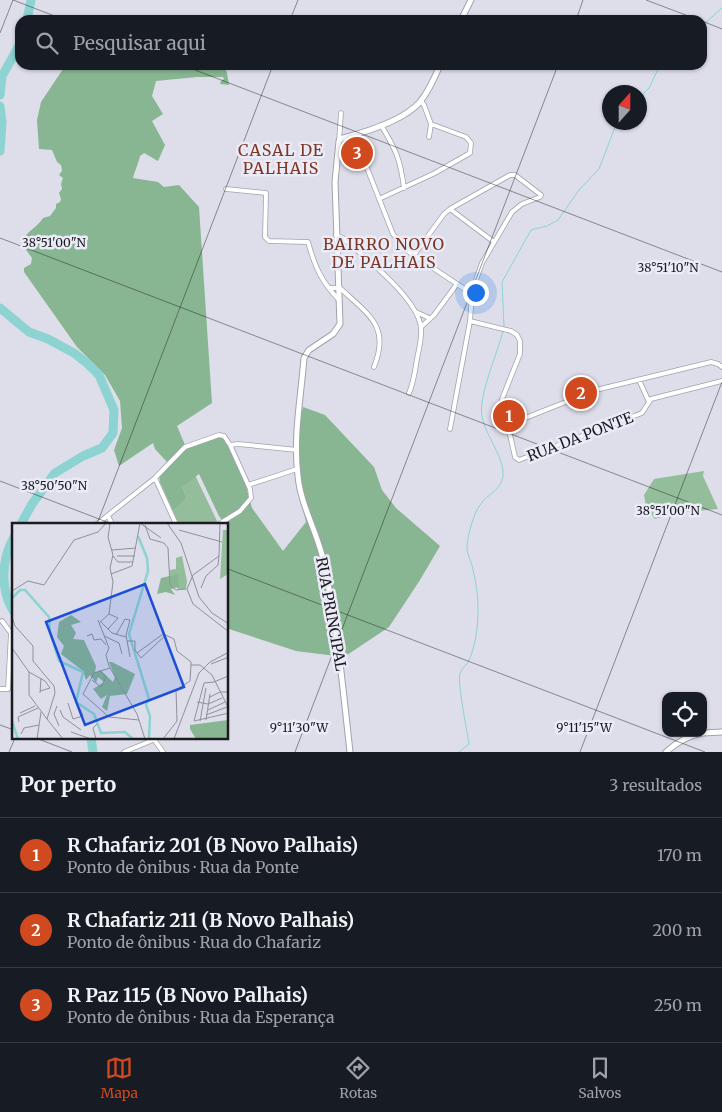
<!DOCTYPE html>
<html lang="pt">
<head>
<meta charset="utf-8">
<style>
	body { margin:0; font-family:Merriweather,serif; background:#20242c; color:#f1f3f6 }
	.controls { position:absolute; right:15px; bottom:15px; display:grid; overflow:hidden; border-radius:10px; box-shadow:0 1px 4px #0004 }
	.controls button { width:45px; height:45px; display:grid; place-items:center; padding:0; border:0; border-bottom:1px solid #363941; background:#171b24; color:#f1f3f6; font:25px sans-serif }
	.compass { position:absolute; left:602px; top:85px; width:45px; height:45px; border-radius:50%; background:#171b24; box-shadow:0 1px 4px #0004; rotate:21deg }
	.you { position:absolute; left:475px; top:292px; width:18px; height:18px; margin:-12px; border:4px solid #fff; border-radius:50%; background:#1a73e8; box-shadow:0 0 0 8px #1a73e833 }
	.badge { display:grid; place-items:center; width:32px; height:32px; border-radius:50%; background:#d1491f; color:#fff; font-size:16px; font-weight:700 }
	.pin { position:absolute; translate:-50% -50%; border:2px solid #fff; box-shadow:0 1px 5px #0006 }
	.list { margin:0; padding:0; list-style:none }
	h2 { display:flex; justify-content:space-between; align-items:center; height:65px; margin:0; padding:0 20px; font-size:21px }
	h2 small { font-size:16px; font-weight:400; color:#9ea1a6 }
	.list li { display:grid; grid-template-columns:32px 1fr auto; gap:15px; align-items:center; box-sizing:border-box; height:75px; padding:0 20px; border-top:1px solid #363941 }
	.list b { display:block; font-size:19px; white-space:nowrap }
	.list p { margin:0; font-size:16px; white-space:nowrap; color:#9ea1a6 }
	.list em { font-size:16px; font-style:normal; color:#9ea1a6 }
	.icon { flex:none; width:28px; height:28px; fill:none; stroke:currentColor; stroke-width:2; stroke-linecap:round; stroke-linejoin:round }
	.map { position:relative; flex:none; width:722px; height:752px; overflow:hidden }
	.search { position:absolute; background:#171b24; box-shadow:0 1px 4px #0004; left:15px; right:15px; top:15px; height:55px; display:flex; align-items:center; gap:12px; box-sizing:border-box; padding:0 18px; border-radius:15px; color:#9ea1a6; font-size:19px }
	.sheet { height:290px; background:#171b24 }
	nav { display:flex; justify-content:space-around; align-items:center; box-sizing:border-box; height:70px; border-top:1px solid #363941; background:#171b24; font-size:14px; color:#9ea1a6 }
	nav a { display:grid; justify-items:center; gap:2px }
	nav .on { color:#d1491f }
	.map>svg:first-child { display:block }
	.green { fill:#94bd9c }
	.forest { fill:#88b692 }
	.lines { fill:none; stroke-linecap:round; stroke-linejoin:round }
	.stream { stroke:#8cd3d2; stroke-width:1 }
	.river { stroke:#8cd3d2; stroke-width:9 }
	.minor-casing { stroke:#a1a2ad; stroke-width:5.5 }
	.tertiary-casing { stroke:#a1a2ad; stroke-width:7 }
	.minor { stroke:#fff; stroke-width:4 }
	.tertiary { stroke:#fff; stroke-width:5 }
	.ticks { fill:none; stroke:#1b1b1f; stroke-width:1; stroke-opacity:0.45 }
	.labels { text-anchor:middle; stroke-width:5; stroke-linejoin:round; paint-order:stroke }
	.street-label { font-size:15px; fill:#1b1b1f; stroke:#eaebf7 }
	.neighbourhood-label { font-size:16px; letter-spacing:1px; fill:#7c3825; stroke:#eaebf7 }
	.inset-river { fill:none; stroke:#8cd3d2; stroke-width:2.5 }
	.inset-road { fill:none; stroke:#8f9099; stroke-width:1 }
	.view { fill:#1d4ed8; fill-opacity:0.15; stroke:#1d4ed8; stroke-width:2.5 }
	.inset-edge { fill:none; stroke:#1b1b1f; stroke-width:2.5 }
	.ticks-label { font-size:12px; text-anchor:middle; fill:#1b1b1f; stroke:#eaebf7; stroke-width:5; stroke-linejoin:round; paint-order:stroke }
</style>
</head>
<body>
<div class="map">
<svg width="722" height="752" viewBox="0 0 722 752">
	<rect width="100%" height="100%" fill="#dddeea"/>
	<!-- green -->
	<path class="green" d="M704,471L703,476L718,509L676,513L655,519L654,518L646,506L644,495L654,479Z
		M195,475L217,521L214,524H179L173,511L187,498L182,487Z"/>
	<!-- forest -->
	<path class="forest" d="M74,65H224L227,73L229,85L220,84L221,81L224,79L223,77H197L156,81L152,96L163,114L152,121L165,145L158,161L144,153L140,156C138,165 135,170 133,178L158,182L164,187L179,185L199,207L212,403L177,426L185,445L219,436L225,440L245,483L252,508L283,551L306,522L295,477L293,446L303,407L325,415L374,467L382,490L396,508L440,546L420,580L389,627L344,657L296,651L229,629L228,631V524H222L224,523L219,516L199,474L182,487L187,498L173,511L160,482L159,475L167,462L155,449L153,443L119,466L114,450L122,428L120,401L105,375L77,347L24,272V268L31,264L32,258L21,243C26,231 37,228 43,218L50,216L56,208V204L60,202L61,199L59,193L62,189L61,184L63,178L59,175L62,171L61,165L57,162L52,150L39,149L37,120L41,102L63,69H73Z"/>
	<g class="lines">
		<!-- stream -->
		<path class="stream" d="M702,26L722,8
			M640,97L649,88L660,65
			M504,327L502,282L531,230L547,226L558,220L579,190L599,169L617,122
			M459,752L469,744C467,731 457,681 460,673C462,668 467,665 469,660C476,645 478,625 478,608C478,596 476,582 473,570C472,562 466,553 467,545C468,534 474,513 480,505C487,494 501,491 503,476C505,458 485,435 482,416C478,396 498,352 503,331"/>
		<!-- river -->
		<path class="river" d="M27,20L31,0
			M0,95L2,76L20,44
			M0,106L2,122L0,151
			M0,308L29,332L48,339L74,353L88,364L99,375L114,410L113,433L102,448L83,456L55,473L32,504L21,524
			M14,537C1,560 0,591 14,612
			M91,738L93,752"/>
		<defs>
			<path id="minor" d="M381,125C396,150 400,158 404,188
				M354,135L393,234L406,250L472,294
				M429,137L431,124
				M339,141L341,113
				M226,189L266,193L265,237L269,241L308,242C315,267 321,281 339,300
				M379,199L435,173L470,153L471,143L466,137L431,124L424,105L421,101
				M450,209L494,242
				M336,235L343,238C365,258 418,298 421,328C422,338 419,349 417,359C415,370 414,382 409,393
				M414,255L444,214L450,209L510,175H515L541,195L540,197L522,204L512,212L482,263L477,277L472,294L470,321L450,429
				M329,288H340C367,314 391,325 374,367
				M416,312L429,318
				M470,321L511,331L517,335L520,341V354L502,399L515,457L519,460L642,413L651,399L722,381
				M421,327L434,315L457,284
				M639,380L649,402
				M508,425L596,390L711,362L718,364L722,367
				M155,478L176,524
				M248,485L297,469
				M108,516L112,524
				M97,524L155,478L185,447L219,435L224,436L230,445L238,444L297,450
				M219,524L240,511L251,498L250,489L230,445
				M0,689H8L11,633L2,621
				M153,738L163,752
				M124,752L153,740"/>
			<path id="tertiary" d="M461,20L471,0
				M703,733L722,732
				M350,752C343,689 337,625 324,563C318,533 301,507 298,476C293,437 301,397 304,358L309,350L333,334L340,324L335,182L339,141L343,138C366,132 404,120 420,102C428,92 435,77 440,65
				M666,752C677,742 687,736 702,733"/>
		</defs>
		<!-- minor casing -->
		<use href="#minor" class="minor-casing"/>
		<!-- tertiary casing -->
		<use href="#tertiary" class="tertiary-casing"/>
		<!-- minor -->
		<use href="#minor" class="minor"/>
		<!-- tertiary -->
		<use href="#tertiary" class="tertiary"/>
	</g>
	<!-- ticks -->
	<path class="ticks" d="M13,0L65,20M646,0L699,20M290,20L298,0M576,20L583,0M702,21L722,29M0,33L13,0M182,65L722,272M0,238L722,515M0,481L112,524M97,524L273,65M228,569L705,752M0,725L14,730M36,738L72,752M9,752L15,738M295,752L558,65M580,752L722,382"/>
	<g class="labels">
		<!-- street labels -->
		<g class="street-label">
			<text transform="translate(580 437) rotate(-21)" y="5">RUA DA PONTE</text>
			<text transform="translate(331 614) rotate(80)" y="5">RUA PRINCIPAL</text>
		</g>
		<!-- neighbourhood labels -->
		<g class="neighbourhood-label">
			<text x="281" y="156">CASAL DE<tspan x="281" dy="18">PALHAIS</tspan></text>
			<text x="384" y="250">BAIRRO NOVO<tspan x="384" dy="18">DE PALHAIS</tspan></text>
		</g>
	</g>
	<!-- overview -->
	<g transform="translate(12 523)">
		<rect width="216" height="216" fill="#dddeea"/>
		<path d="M211,7H216L217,11L216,51L208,56ZM170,33L175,58L174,66H166L158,52V47L164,46V35Z" fill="#94bd9c"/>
		<path d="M166,51L167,64L159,66L163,72L154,69L145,71L149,55ZM59,92L69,99L59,102L64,110L61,116L72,117L84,143L83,150L88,147L101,159L103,154L97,139H100L123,151L115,171L98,173L95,188L90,184L95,172L89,176L81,166L92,159L86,154L84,160L78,152L74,157L71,148L49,131L52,123L45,114L47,99ZM216,197V216H184L178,206V202Z" fill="#88b692"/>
		<path class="inset-river" d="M126,13L135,35L136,48L117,111L137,176L134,182L138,193L137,216M0,75L8,67H13L37,94L38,109L47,138L71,149L64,179L82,191L89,210L113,209L121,216M0,198L6,216"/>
		<path class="inset-road" d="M128,0L149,15M155,0L169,20L187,74L200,90L217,101M208,0L207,33L181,52L175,66L181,81L217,109M133,2L138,16L152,20L156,25L158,62L164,67L174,66M167,7L210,19M100,27L124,25M101,33L106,39H121M105,33H123M99,51L120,43L128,0M189,65L194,53L206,42L207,33M0,68L16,58L32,62L62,17L86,9L94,0M0,94L3,103L21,123V138L42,163L43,170L35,196L51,216M86,97L97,125L94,132L97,143L125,191L133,216M89,99L100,110L114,114M87,100L97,91L101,59L98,45L101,32L96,14L98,1M96,106L106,95L97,91M104,112L113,96L118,97L114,112L118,134M75,113L80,111L82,117L89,116L94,122M92,113L107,120L110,131M115,118H123V127L129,135L154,112M0,125L17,149V172L35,196M125,130L151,111L162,116L165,128L179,139V142M199,141L217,134M179,142H188L200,152L217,186M98,145L82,150L71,171L97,194L127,197M17,149L33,158L38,165L28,168M80,157L89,164L94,154L89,148M202,159L192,160L182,198L217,190M202,159L216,153M28,170L29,155M198,174L208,169H217M185,179L196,181L210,175M56,180L61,196M45,183L42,191L47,203M48,187L51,194L69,207M196,187L213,179M8,190L23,183M194,192L215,184M61,196L71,193L67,184M194,197L198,171M188,198L194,165M7,199L6,194L26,185M59,209L79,216M9,211L12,205L27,202M25,216L29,189M84,216L81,205L85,201M151,216L165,198L164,167L178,158L179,142M162,216L187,150L198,139L217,129"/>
		<path class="view" d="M133,61L172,164L73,202L34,99Z"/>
		<rect width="216" height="216" class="inset-edge"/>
	</g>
	<g class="ticks-label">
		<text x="54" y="247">38°51'00"N</text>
		<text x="668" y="272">38°51'10"N</text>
		<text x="54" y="490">38°50'50"N</text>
		<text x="668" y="515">38°51'00"N</text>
		<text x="299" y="732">9°11'30"W</text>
		<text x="584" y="732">9°11'15"W</text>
	</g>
</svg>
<div class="controls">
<button><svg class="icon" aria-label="locate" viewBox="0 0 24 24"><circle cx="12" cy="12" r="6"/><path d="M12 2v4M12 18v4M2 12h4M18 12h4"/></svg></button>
</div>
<svg class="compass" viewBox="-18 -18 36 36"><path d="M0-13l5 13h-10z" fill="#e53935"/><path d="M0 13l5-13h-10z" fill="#9ea1a6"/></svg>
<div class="you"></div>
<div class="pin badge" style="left:509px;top:416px">1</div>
<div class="pin badge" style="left:581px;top:393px">2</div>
<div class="pin badge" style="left:357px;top:153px">3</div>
<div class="search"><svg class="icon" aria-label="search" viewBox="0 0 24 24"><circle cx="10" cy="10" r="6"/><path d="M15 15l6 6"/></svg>Pesquisar aqui</div>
</div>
<section class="sheet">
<h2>Por perto<small>3 resultados</small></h2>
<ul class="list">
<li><span class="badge">1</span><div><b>R Chafariz 201 (B Novo Palhais)</b><p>Ponto de ônibus · Rua da Ponte</p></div><em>170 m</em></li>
<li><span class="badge">2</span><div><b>R Chafariz 211 (B Novo Palhais)</b><p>Ponto de ônibus · Rua do Chafariz</p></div><em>200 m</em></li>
<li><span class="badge">3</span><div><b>R Paz 115 (B Novo Palhais)</b><p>Ponto de ônibus · Rua da Esperança</p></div><em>250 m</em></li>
</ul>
</section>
<nav>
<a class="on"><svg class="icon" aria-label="map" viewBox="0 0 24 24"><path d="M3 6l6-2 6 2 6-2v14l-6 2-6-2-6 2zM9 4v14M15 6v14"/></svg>Mapa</a>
<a><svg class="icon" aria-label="directions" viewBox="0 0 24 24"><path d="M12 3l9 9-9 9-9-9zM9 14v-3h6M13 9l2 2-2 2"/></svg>Rotas</a>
<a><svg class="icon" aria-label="saved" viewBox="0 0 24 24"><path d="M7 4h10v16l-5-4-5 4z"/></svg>Salvos</a>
</nav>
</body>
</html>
